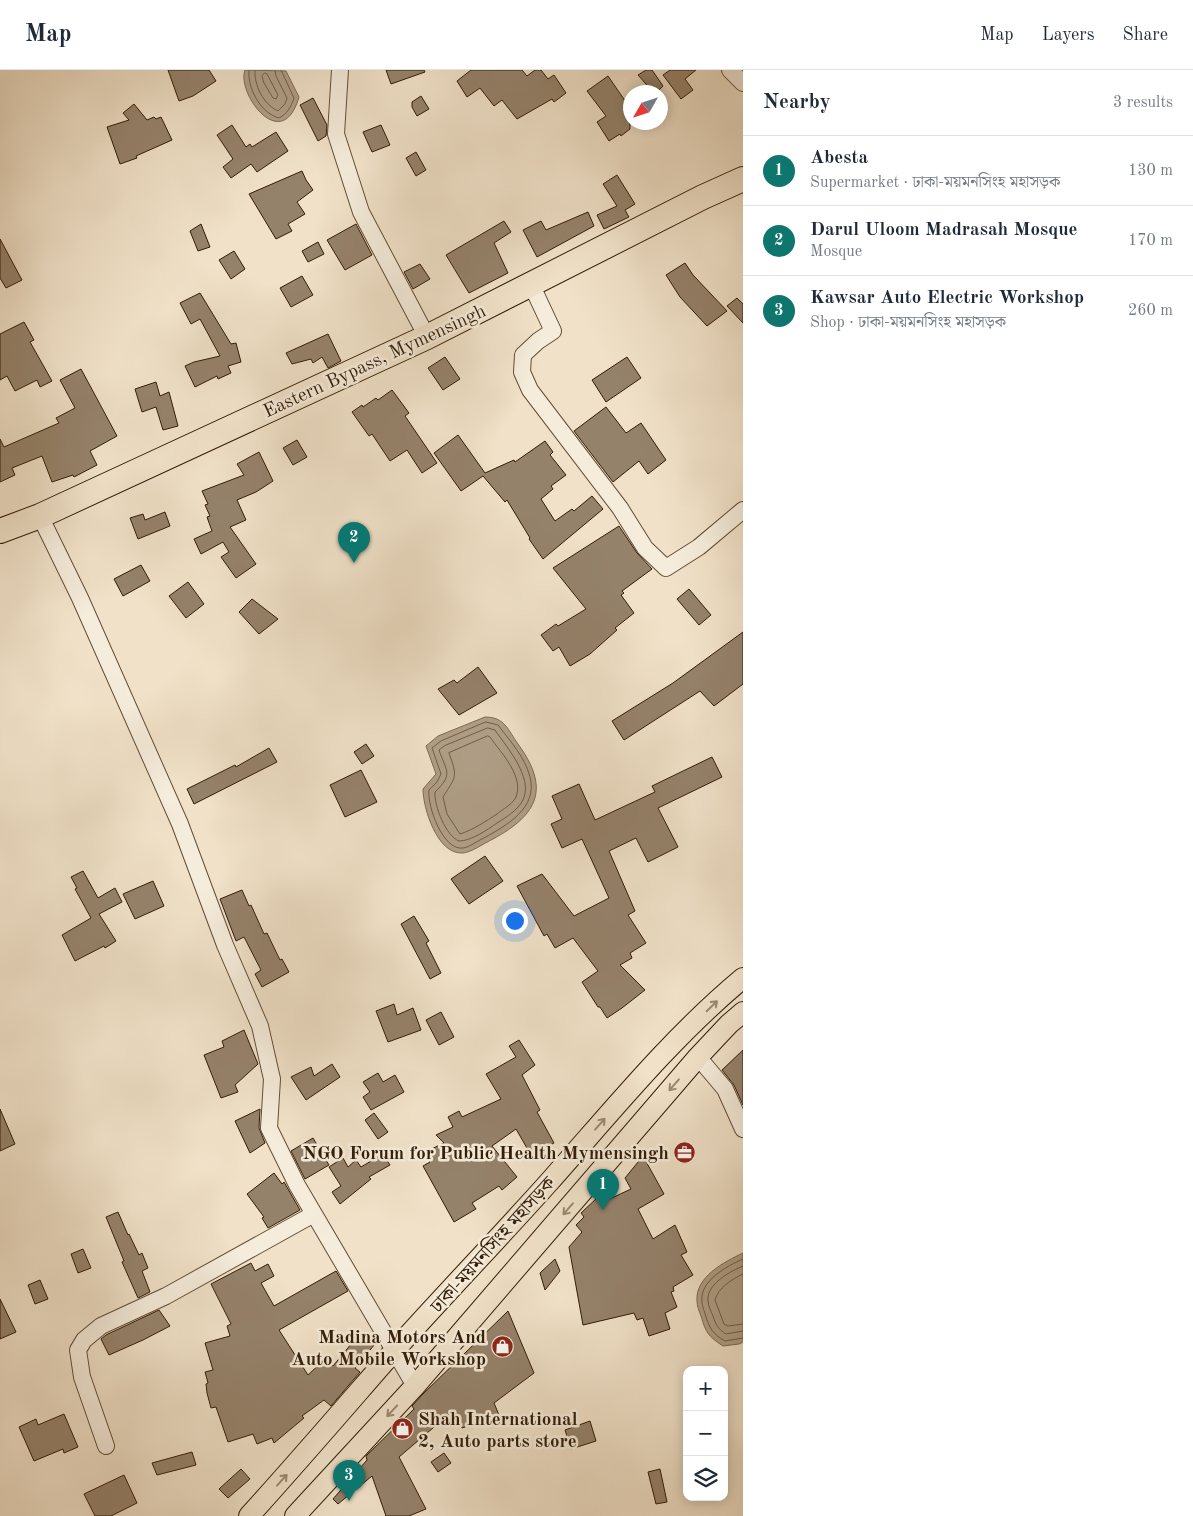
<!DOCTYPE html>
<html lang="en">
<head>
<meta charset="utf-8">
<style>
	body { margin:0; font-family:"Old Standard TT","Noto Serif Bengali",serif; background:#f6f6f7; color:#1f2937 }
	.controls { position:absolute; right:15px; bottom:15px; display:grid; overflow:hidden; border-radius:10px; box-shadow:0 2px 12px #0003 }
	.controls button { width:45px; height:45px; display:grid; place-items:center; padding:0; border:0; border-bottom:1px solid #e0e1e3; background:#fff; color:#1f2937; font:25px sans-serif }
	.compass { position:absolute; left:623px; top:15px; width:45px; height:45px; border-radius:50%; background:#fff; box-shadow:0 2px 12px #0003; rotate:231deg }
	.you { position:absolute; left:514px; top:850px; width:18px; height:18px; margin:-12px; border:4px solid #fff; border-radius:50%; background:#1a73e8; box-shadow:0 0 0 8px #1a73e833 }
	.badge { display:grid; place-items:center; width:32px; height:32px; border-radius:50%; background:#0f766e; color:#fff; font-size:16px; font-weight:700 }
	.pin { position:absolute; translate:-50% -41px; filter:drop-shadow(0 1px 2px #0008) }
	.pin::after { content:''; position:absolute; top:26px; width:18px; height:15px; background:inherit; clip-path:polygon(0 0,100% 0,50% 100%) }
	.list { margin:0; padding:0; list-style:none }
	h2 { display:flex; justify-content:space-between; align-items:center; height:65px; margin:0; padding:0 20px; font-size:21px }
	h2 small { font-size:16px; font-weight:400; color:#747a83 }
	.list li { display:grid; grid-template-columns:32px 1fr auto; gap:15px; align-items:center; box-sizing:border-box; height:70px; padding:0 20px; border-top:1px solid #e0e1e3 }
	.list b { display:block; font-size:19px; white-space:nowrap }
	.list p { margin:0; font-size:16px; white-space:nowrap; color:#747a83 }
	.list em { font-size:16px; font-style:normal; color:#747a83 }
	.icon { flex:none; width:28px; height:28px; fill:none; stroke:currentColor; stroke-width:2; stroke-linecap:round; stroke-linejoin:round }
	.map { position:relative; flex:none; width:743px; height:1446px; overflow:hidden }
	header { display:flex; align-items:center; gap:30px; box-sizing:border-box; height:70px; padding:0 25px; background:#fff; border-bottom:1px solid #e0e1e3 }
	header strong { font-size:24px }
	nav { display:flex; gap:28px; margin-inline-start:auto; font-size:18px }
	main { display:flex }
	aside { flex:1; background:#fff }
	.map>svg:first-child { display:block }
	.water { fill:#af9e86; stroke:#7d6a53 }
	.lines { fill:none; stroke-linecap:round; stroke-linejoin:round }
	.shore { stroke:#705d46; stroke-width:1 }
	.building { fill:#95826b; stroke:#321c06 }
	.minor-casing { stroke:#624d36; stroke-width:18 }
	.major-casing { stroke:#321c06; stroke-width:22 }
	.highway-casing { stroke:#321c06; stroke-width:26 }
	.minor { stroke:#f5ecdb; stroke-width:16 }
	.major { stroke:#f0e1c8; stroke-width:20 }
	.highway { stroke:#f0e1c8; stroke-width:24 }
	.oneway { stroke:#9a8871 }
	.labels { text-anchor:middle; stroke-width:5; stroke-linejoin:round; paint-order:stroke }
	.street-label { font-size:19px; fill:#321c06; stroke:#f5ecdb }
	.poi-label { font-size:19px; font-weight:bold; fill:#321c06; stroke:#f5ecdb; text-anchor:end }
</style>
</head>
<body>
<header>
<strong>Map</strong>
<nav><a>Map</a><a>Layers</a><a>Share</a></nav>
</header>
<main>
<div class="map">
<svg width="743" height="1446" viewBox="0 0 743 1446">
	<rect width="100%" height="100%" fill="#f0e1c8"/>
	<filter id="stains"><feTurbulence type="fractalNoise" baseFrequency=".004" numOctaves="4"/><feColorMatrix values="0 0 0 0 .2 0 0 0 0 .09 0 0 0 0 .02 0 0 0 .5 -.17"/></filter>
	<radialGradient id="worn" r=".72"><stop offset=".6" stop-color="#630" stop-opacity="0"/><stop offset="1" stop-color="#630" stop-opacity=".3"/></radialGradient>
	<!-- water -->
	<path class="water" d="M245,0L286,1L299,27C282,86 236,23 245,0Z
		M485,647C505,647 508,660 518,674C550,718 539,744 493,769C484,773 471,783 462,783C437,784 423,738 423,719L436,704L426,676L438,666Z
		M743,1183V1272L739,1274L723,1276C708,1266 706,1263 701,1246C699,1241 697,1236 697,1231C695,1207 724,1192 743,1183Z"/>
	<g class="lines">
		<!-- shore -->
		<path class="shore" d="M249,0C247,17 260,43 279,48C287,44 291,37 294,28L281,0
			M255,0C254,15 263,34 278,41L285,34L287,28L276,6L275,0
			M265,3L267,4L278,25L276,29L273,28L264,13L262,6Z
			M486,652L498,655C510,671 525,687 530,707C538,738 507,755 484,768C477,771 470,777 463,778C443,781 427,736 429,720L437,712L441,704L432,678L441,671Z
			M488,658L495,660C507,678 539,713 519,736C513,743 505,748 497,753C487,760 471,771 459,771C446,766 434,736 435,722C454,704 446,701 439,680L444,676Z
			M488,666L490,667C501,683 526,708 515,729C511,735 503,739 497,744C486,751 473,760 460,764L447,744L443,727C456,706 458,708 449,683Z
			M743,1189C727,1196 699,1211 702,1232C702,1237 705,1242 706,1247C710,1259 713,1264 725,1271L743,1268
			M743,1196C731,1201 706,1214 708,1231C708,1236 711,1241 713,1246C716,1255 718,1259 726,1264L743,1261
			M743,1204C732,1209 718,1218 715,1230L724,1254L728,1256L743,1254"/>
	</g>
	<!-- building -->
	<path class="building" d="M168,0H209L216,11L193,26L179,31Z
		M386,0H424L425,2L391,14Z
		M471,0H522L527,6L535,0H541L548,9L554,5L566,23L554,32L552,29L517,49L502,30L494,36L480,18L467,27L457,11Z
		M646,0H652L663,16L657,22H653L638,5Z
		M670,0H696L685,9L693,20L681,29L663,5Z
		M608,6L630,38V59L621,66L620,64L609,71L597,52L606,46L587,21Z
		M421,26L429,39L417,46L412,37V32Z
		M313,28L327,55L326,66L318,71L300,35Z
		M134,34L147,50L154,47L156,49L161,47L172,70L136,86L137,88L120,94L107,57L129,50L123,43Z
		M232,55L246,77L250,74L252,77L276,62L288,81L257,102L251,94L231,108L223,97L233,89L217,65Z
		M381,55L390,75L372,82L363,62Z
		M416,82L426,100L416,106L406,88Z
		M302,101L306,110L313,120L297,132L305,144L288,154L292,161L276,169L249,124Z
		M617,105L635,134L625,140L629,147L604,159L597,145L617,136L603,114Z
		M588,142L594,156L537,187L523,160L541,151L546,160Z
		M504,151L511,162L494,173L508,203L469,223L446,185Z
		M201,154L210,177L198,181L190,161Z
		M356,154L372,185L345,200L327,170Z
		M0,169L22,210L6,218L0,208Z
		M318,172L324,184L308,192L302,181Z
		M234,181L245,199L231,209L219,190Z
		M685,193L693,205L727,241L707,256L680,227L666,205Z
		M420,194L430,209L413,219L404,202Z
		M302,206L313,225L291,237L280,218Z
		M200,223L231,274L236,273L241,292L228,296L231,303L218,309L217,306L195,317L185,296L194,292L220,286L200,249L191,254L180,233Z
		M737,228L743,234V253L727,236Z
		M24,252L34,270L30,272L52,311L40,317L37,310L15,321L7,306L0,310V264Z
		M328,264L341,291L328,298L322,287L313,293L311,289L292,294L286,283Z
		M445,287L460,309L443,320L428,298Z
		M627,287L641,308L606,332L592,310Z
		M81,299L117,366L90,381L97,395L74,407L73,405L52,412L42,386L12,398L15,405L0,412V369L4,377L59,353L56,348L75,338L60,310Z
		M156,312L160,326L169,322L178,356L163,360L156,337L142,342L135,319Z
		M392,320L409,343L405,346L437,393L422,403L407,380L390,391L372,364L369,366L352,342L362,335L363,337L376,328L378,330Z
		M606,337L626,363L641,353L666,390L648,404L639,391L613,412L574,361Z
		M458,365L485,403L514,390L515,392L545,371L553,382L550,385L566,405L551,416L553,419L541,429L555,451L572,439L574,441L592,426L603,439L543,489L529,469L530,468L507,430L505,432L483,406L461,421L434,383Z
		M297,370L307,387L293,395L283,378Z
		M259,382L273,411L256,422L237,430L246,450L230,457L256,494L236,508L221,487L229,482L223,472L201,484L194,469L212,461L207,447L210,446L205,435L208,434L202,421L244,405L237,394Z
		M165,442L170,456L138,469L130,448L143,444L145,450Z
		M619,456L637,483L652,499L622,521L624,523L621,525L634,543L615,558L617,560L590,584L570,596L559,577L553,581L541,565L556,554L558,556L586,539L553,498Z
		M141,495L150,511L123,526L114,509Z
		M188,512L204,534L186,548L169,526Z
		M689,519L711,545L699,555L677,529Z
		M252,529L278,549L259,564L239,542Z
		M743,562V614L714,636L700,621L624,670L612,651L673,613Z
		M478,597L497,623L459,645L438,619L454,610L457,613Z
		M366,674L374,686L362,694L354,682Z
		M269,678L277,692L194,734L187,719L235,695L236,697Z
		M712,687L722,707L658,738L678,777L648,792L636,768L609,781L635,841L628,845L646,873L630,883L632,888L620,895L645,920L622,938L607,948L600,937H598L582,912L598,901L573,868L555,878L547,864L544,866L517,816L542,804L574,846L609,828L582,769L562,778L551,754L562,749L552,726L579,714L595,750L655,722L652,716Z
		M361,700L377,732L345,747L330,715Z
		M485,786L503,811L469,834L451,809Z
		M83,801L98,828L115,818L122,832L99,844L116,871L105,878L104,876L75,891L62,865L91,848L75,819L77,818L71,807Z
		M153,811L164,836L135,849L123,824Z
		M242,820L249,836L251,835L264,864L267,863L280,890L282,889L289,902L262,917L255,904L261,900L244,867L236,871L220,829Z
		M414,846L429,871L426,873L441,903L430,909L401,854Z
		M394,934L397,945L413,938L421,960L388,972L376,941Z
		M441,942L454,967L439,975L426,950Z
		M244,960L258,994L235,1015L238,1022L221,1028L204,985L224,977L222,971Z
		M519,970L535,995L522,1005L540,1040L537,1042L554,1073L531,1085L516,1059L492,1076L517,1107L502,1120L499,1116L472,1133L476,1139L454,1152L423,1096L430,1092L425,1082L444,1073L436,1065L453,1057L448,1047L459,1041L462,1047L501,1029L486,1004L516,987L509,976Z
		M743,980V1035L734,1015L722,1000Z
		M332,994L340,1007L306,1030L291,1007L311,997L314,1006Z
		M378,1003L383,1012L395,1005L404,1022L371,1040L363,1027L370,1022L363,1012Z
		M0,1039L15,1074L0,1081Z
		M260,1039L259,1058L265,1073L250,1083L235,1051Z
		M374,1043L388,1062L378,1069L365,1050Z
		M313,1068L329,1095L305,1109L291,1081Z
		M383,1084L390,1095L369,1107L371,1109L340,1134L332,1122L341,1116L329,1097L343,1088L348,1097L356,1090L361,1097Z
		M643,1086L664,1124L638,1139L653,1169L675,1155L687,1182L681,1185L693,1205L673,1217L674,1221L671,1222L677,1237L665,1243L670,1259L649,1266L643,1248L637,1250L634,1243L583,1255L569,1177L582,1162L576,1155L584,1147L581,1143L598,1127L603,1132L631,1119L625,1108Z
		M274,1103L282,1114L284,1112L300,1140L268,1158L262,1148L264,1147L247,1124Z
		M118,1142L128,1165L129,1164L139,1185L142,1183L148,1198L142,1201L150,1222L138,1228L122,1192L124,1191L106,1147Z
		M83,1179L91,1198L78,1203L71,1184Z
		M555,1189L560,1201L545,1220L540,1203Z
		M251,1193L255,1201L268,1194L274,1206L261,1213L274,1236L336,1201L348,1221L279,1260L308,1305L326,1288L333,1296L361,1262L375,1274L355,1298L360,1302L331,1336L324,1330L302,1346L304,1348L274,1373L272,1368L257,1374L253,1364L228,1372L216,1337L211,1338L207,1323L206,1314L208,1313L205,1302L213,1300L205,1273L230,1266L227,1256L231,1254L211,1214Z
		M40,1210L48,1229L35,1234L28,1215Z
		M0,1229L16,1262L0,1269Z
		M159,1240L170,1256L143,1270L109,1285L101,1269L106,1265Z
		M508,1241L534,1303L494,1333L499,1345L462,1358L454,1340L399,1387L426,1439L409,1446H386L372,1406L338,1434L333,1429L367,1390L366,1386L414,1339L412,1336L423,1324Z
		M64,1344L78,1377L64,1383L63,1379L34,1391L19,1357L36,1349L38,1355Z
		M590,1351L596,1371L571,1379L565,1360Z
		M192,1382L196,1395L157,1405L152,1393Z
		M444,1383L451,1393L438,1402L431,1392Z
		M241,1399L250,1409L228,1428L219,1419Z
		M660,1399L667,1432L656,1434L648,1402Z
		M124,1405L137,1433L111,1446H95L84,1424Z"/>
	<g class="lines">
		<defs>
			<path id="minor" d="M340,0L336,64L361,142L427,267
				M730,0L743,13
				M531,214L553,261L538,271L523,285L522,302L530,320L620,438L645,478L666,498L699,477L743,440
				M40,446L80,528L180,754L225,875L260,956L272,1009L269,1058L297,1115L415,1316
				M698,987L725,1019L743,1059
				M106,1376L82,1307L78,1280L84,1270L101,1256L166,1226L314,1144"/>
			<path id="major" d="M249,1446C298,1392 346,1336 394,1281C445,1224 499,1168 550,1111C612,1041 671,968 743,908
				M295,1446L415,1316L698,987L729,954L743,942"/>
			<path id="highway" d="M0,461L40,446L427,267L703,127L743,109"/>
		</defs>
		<!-- minor casing -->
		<use href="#minor" class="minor-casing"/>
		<!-- major casing -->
		<use href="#major" class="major-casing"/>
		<!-- highway casing -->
		<use href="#highway" class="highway-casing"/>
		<!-- minor -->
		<use href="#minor" class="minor"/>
		<!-- major -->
		<use href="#major" class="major"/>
		<!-- highway -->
		<use href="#highway" class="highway"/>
	</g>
	<!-- one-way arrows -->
	<defs><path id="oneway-shaft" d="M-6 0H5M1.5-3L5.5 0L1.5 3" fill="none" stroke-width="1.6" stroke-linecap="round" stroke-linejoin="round" transform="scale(1.25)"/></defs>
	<g class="oneway">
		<use href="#oneway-shaft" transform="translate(712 936) rotate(-44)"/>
		<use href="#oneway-shaft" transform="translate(674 1015) rotate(131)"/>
		<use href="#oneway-shaft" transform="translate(600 1054) rotate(-49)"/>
		<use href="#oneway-shaft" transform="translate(568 1139) rotate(131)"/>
		<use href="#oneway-shaft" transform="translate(392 1341) rotate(133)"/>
		<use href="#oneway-shaft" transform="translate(282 1410) rotate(-48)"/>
	</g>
	<!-- icons -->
	<defs>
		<symbol id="office-disc" viewBox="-11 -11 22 22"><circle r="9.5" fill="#8f2418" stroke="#f5ecdb"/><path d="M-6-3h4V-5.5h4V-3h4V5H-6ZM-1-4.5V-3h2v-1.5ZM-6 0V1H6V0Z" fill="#fff"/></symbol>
		<symbol id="shop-disc" viewBox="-11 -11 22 22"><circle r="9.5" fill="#8f2418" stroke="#f5ecdb"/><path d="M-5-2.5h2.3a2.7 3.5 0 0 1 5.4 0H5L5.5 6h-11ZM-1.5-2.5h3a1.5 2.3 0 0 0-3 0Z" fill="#fff"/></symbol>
	</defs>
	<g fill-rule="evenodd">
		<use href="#office-disc" x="672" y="1070" width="25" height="25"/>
		<use href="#shop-disc" x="490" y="1264" width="25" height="25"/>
		<use href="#shop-disc" x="390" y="1346" width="25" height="25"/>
	</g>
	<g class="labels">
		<!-- street labels -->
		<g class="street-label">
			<text transform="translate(374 290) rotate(-25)" y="7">Eastern Bypass, Mymensingh</text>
			<text transform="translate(492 1174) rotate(-48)" y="7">ঢাকা-ময়মনসিংহ মহাসড়ক</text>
		</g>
		<!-- poi labels -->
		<g class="poi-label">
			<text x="669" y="1089">NGO Forum for Public Health Mymensingh</text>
			<text x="486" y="1273">Madina Motors And<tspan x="486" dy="22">Auto Mobile Workshop</tspan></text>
			<text x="418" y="1355" text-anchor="start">Shah International<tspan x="418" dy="22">2, Auto parts store</tspan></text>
		</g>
	</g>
	<rect width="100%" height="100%" filter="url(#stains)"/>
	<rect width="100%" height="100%" fill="url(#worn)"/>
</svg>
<div class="controls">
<button>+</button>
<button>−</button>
<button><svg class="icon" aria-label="layers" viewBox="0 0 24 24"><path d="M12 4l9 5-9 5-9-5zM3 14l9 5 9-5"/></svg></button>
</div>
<svg class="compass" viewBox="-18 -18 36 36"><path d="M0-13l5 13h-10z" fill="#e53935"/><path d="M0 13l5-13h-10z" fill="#747a83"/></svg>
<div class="you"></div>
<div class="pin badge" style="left:603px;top:1140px">1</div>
<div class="pin badge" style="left:354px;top:493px">2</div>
<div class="pin badge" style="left:349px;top:1431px">3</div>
</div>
<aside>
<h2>Nearby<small>3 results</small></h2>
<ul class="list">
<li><span class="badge">1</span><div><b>Abesta</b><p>Supermarket · ঢাকা-ময়মনসিংহ মহাসড়ক</p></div><em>130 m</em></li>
<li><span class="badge">2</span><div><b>Darul Uloom Madrasah Mosque</b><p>Mosque</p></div><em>170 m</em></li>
<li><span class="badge">3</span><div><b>Kawsar Auto Electric Workshop</b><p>Shop · ঢাকা-ময়মনসিংহ মহাসড়ক</p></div><em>260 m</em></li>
</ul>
</aside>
</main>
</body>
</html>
